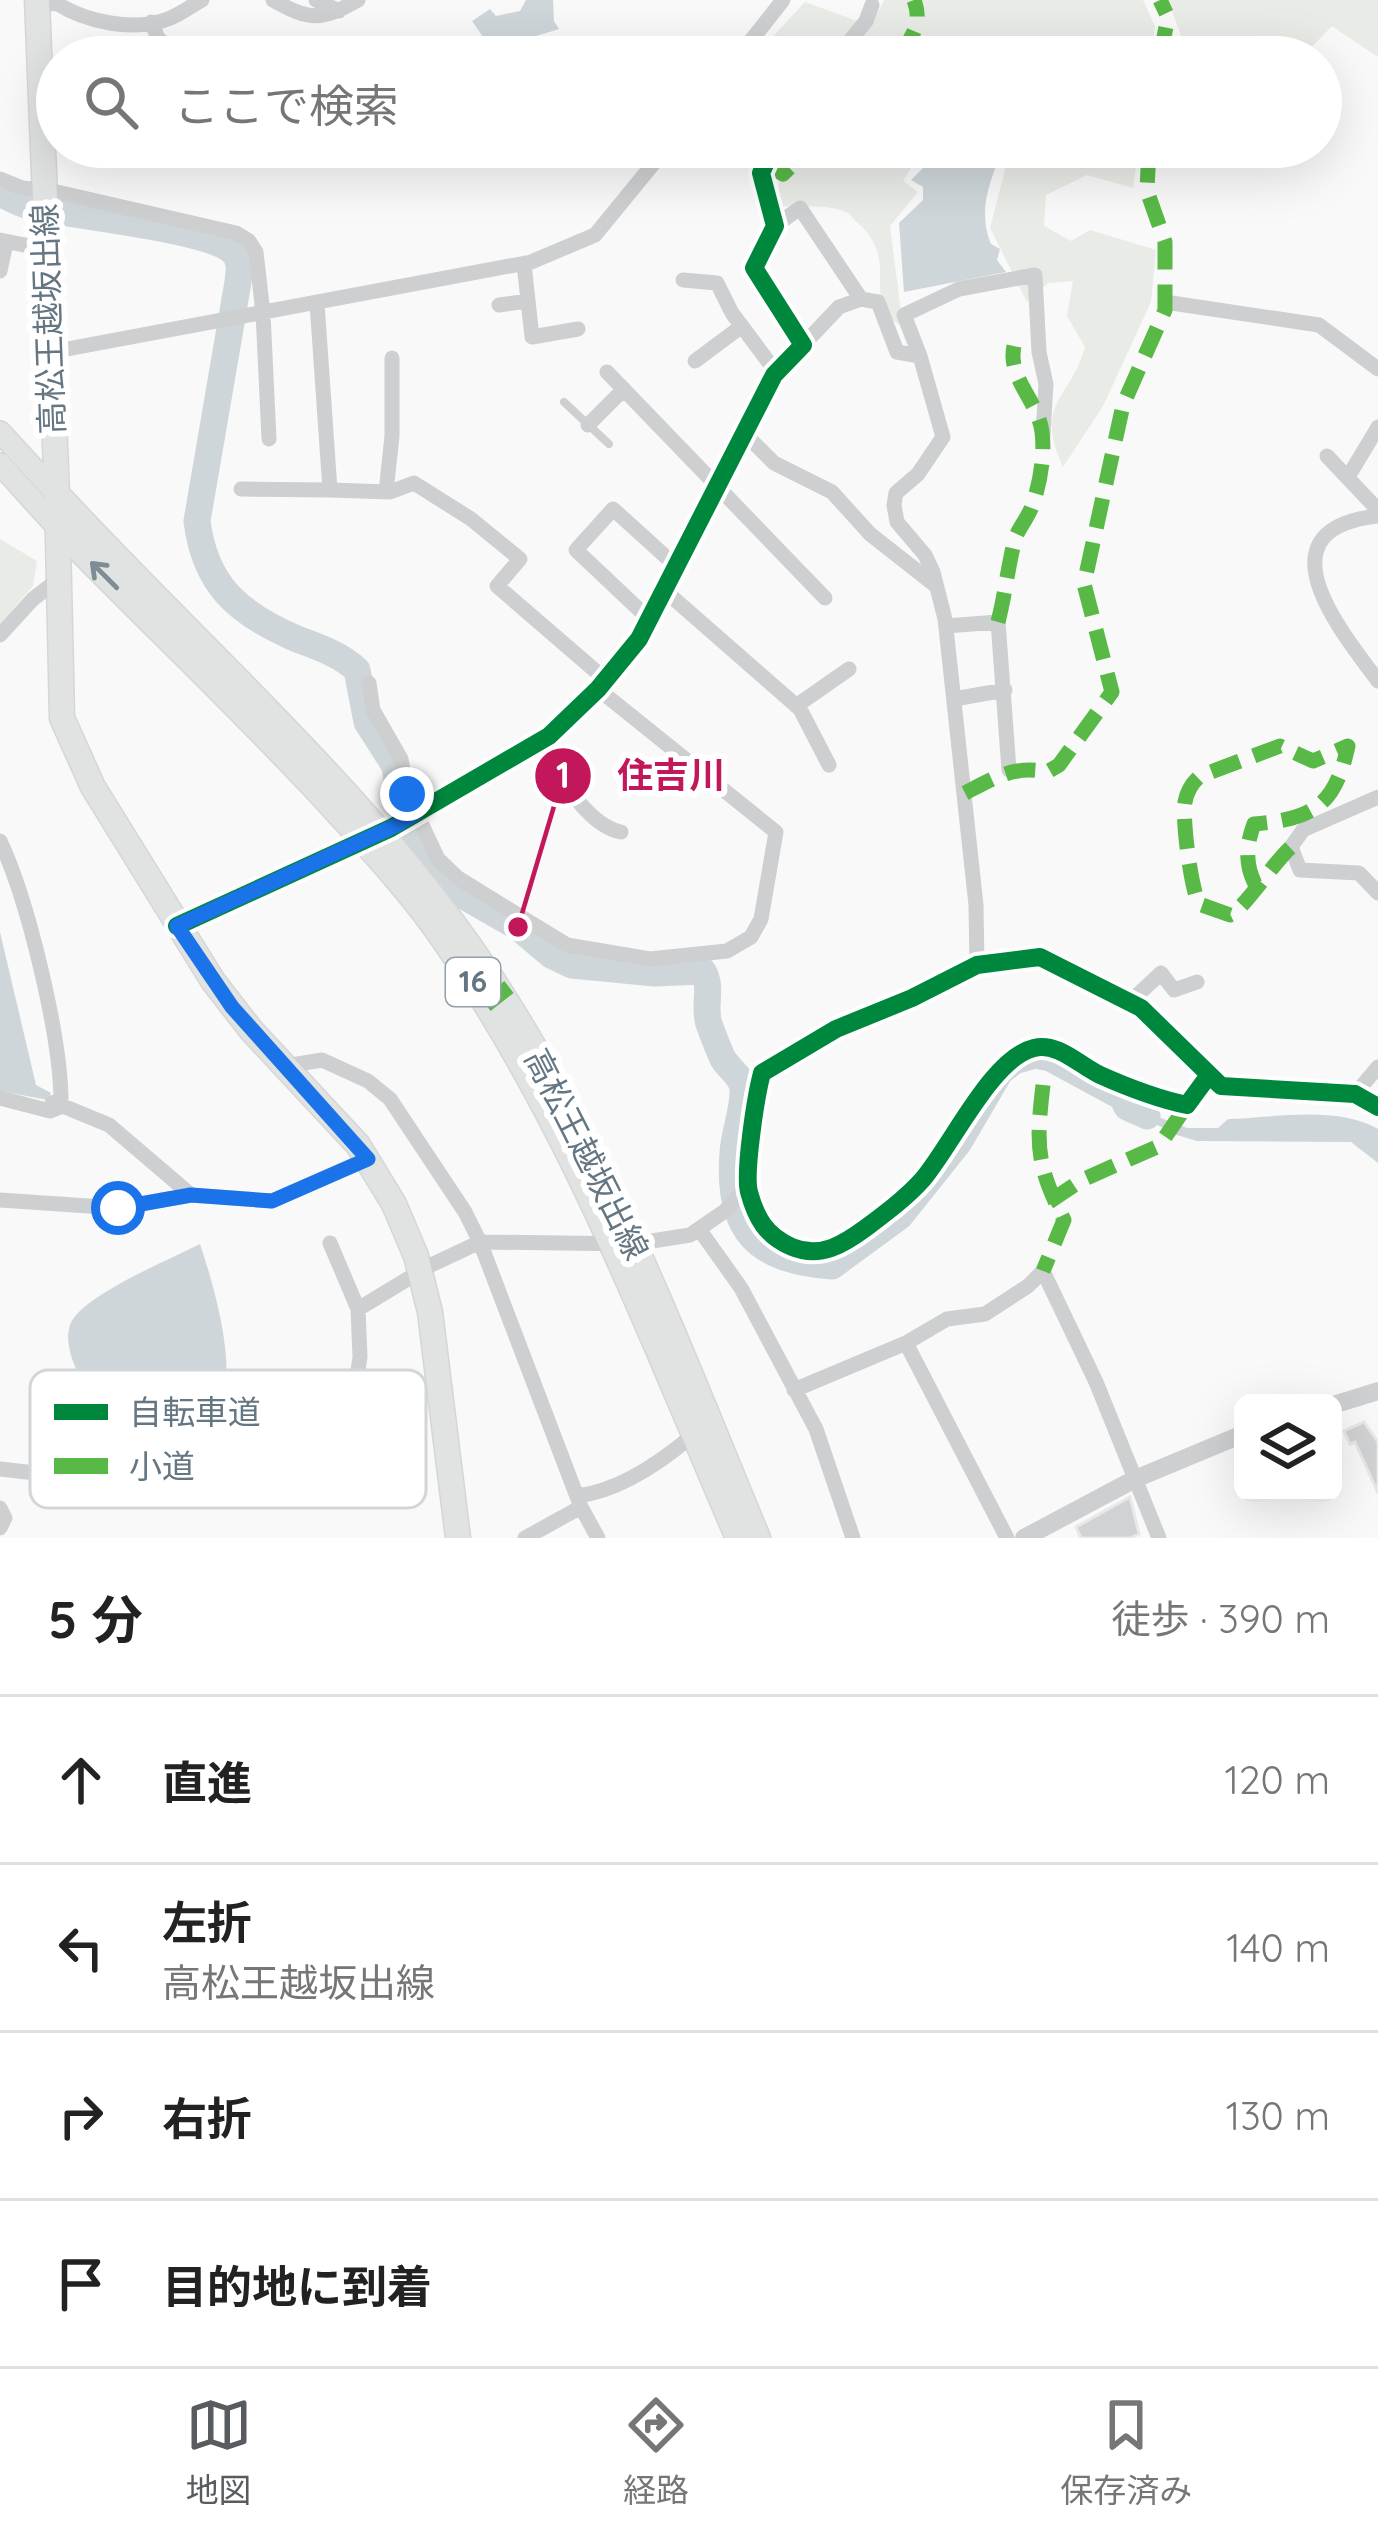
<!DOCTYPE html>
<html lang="ja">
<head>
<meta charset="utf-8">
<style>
	body { margin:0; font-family:Quicksand,"Noto Sans JP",sans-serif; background:#f2f2f2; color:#222 }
	.controls { position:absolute; right:36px; bottom:36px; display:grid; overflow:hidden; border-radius:18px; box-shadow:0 12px 48px #0002 }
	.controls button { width:108px; height:108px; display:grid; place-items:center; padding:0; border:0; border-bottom:3px solid #e0e0e0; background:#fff; color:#222; font:60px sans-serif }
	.stop { position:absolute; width:36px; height:36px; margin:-27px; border:9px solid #1a73e8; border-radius:50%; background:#fff }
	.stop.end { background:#1a73e8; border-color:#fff; box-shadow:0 3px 12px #0008 }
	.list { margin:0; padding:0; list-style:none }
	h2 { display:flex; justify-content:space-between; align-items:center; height:156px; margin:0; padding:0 48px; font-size:51px }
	h2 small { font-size:39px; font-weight:400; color:#767676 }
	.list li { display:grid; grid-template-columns:78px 1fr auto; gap:36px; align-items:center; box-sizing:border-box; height:168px; padding:0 48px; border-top:3px solid #e0e0e0 }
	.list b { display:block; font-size:45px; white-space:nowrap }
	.list p { margin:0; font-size:39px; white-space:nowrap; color:#767676 }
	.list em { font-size:39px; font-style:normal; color:#767676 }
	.icon { flex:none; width:66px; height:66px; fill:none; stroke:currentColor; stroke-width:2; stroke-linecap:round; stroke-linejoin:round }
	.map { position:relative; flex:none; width:1378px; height:1538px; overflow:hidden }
	.search { position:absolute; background:#fff; box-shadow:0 12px 48px #0002; left:36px; right:36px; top:36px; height:132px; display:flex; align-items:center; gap:30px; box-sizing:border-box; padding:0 42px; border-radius:66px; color:#767676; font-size:45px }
	.sheet { height:828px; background:#fff }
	nav { display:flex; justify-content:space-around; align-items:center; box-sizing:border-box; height:168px; border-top:3px solid #e0e0e0; background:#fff; font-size:33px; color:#767676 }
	nav a { display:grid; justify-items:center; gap:6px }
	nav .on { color:#585c60 }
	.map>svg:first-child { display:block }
	.green { fill:#e8ebe6 }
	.water { fill:#ced6d9 }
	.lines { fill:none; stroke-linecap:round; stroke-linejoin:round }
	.river { stroke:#ced6d9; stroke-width:27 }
	.building { fill:#d0d2d3; stroke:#e8e8e8; stroke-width:3 }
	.secondary-casing { stroke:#d5d6d7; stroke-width:24 }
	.primary-casing { stroke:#d5d6d7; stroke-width:27 }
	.service { stroke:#cecfd0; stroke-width:8 }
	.minor { stroke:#cecfd0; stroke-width:15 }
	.tertiary { stroke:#cecfd0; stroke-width:18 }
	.secondary { stroke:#e1e2e2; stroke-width:21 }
	.primary { stroke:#e1e2e2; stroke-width:24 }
	.quiet { stroke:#58b947; stroke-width:15; stroke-dasharray:30 15; stroke-linecap:butt }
	.cycleway-casing { stroke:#fff; stroke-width:26 }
	.cycleway { stroke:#00873e; stroke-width:18 }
	.oneway { stroke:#7e8c96 }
	.route { stroke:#1a73e8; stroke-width:15 }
	.labels { text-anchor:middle; stroke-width:12; stroke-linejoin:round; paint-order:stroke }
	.shield { fill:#fff; stroke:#939fa8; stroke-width:3 }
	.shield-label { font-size:30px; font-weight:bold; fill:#657683 }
	.street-label { font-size:33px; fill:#657683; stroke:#fff }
	.key { fill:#fff; stroke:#d1d6da; stroke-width:3 }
	.key-label { font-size:33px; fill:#657683 }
	.leader { fill:none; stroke:#c2185b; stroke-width:4.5 }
	.callout-dot { fill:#c2185b; stroke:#fff; stroke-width:4.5 }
	.mark-label { font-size:36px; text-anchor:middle; font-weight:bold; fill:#fff }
	.callout-label { font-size:36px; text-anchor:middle; font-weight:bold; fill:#c2185b; stroke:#fff; stroke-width:12; stroke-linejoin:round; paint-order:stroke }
</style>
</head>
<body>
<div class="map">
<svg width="1378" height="1538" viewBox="0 0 1378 1538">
	<rect width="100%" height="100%" fill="#f9f9f9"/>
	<!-- green -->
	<path class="green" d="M884,0H1143L1155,26L1151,57H754L805,2L871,26Z
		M1168,0H1378V57L1332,26L1302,57H1189Z
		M780,147H924L903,181L918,192L890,226L903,327C857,300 903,263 858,223C853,219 850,213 844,211C827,204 796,207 778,206Z
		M1011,147H1139L1133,188L1087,175L1046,195L1044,226L1071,241L1090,230L1156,250L1151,302L1103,406L1063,467C1033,402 1071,399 1085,347L1067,316L1073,281L1048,283L1027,302L990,228Z
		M0,539L37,561L33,586L0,624Z"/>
	<!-- water -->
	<path class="water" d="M526,0H553L554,21L559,29L536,36L544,52L542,57H497L472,21L490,9L496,16L520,11Z
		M932,147H1004C990,180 977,210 991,244L1000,249L997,260L1006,272L904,292L899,223L923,200V187L911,180L925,166Z
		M0,932L36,1085L51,1093L48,1100L0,1091Z
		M1127,1088L1145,1098L1147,1108H1135L1187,1128H1218L1228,1119C1273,1118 1337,1105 1378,1129V1163L1351,1142L1197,1141L1177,1135L1118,1105Z
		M200,1244C219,1302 252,1412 194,1457C171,1411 132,1406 85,1390C77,1370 63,1347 70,1325C80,1296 171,1259 200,1244Z"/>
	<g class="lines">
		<!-- river -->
		<path class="river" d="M0,193C8,197 17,202 26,205C64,216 214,228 235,254C241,263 239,272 238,282L197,521C205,586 239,614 297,639C318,647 340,654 357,670L367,722L395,766L401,810L431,865L450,888L518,927L551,955L572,965L655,973L703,971C713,988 703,1006 709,1024C713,1035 718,1048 723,1059C729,1069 742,1076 743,1089C744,1110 734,1132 733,1153C727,1230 756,1261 832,1266L900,1216L959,1142L1000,1072L1014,1061L1035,1055L1050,1058L1122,1097L1127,1107L1147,1116"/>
	</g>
	<!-- building -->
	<path class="building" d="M1364,1422L1378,1442V1493L1355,1442L1350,1444L1344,1431Z
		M1130,1497L1139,1534L1130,1538H1081L1076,1527Z"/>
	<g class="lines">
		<defs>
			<path id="secondary" d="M0,432L57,494
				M0,464L58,528"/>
			<path id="primary" d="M37,0L57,494L62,718L93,787L213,981L251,1030L358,1145L394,1204L416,1256L430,1312L458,1538
				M57,494C202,651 369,794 488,973C604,1147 678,1346 758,1538
				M58,528C147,620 240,707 327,801C364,842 402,882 434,926C568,1114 647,1328 738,1538"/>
		</defs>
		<!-- secondary casing -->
		<use href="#secondary" class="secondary-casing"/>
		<!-- primary casing -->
		<use href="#primary" class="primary-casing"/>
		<!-- service -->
		<path class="service" d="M564,402L609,444"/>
		<!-- minor -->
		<path class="minor" d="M273,0C310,21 321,21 358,0
			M316,0L339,11
			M37,6L56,3C86,22 133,32 168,19C179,15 191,6 202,0
			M151,22L158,38L179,57
			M738,57L783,0
			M837,57L866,21L872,5
			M0,179L22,188L44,190
			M44,189L236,233L249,241L256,252L263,313L269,439
			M775,226L800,208L861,299L839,307L803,345
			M0,240L44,249
			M524,264L532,337L578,329
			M0,271L6,243
			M683,280L717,283L732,313L776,372
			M861,299L878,302L897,352L920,356
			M1165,302L1319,325L1378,369
			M317,303L330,490L390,492L414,483L471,519L520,559L497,586L606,680
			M499,305L528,301
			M51,352L531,262L595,235L667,147
			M695,361L742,326
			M607,372L825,598
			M588,425L624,389
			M744,433L774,463L832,492L870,534L935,585
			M1327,456L1378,510
			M1348,477L1378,427
			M241,489L330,490
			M386,492L392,436V358
			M1378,516C1257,529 1340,630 1378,681
			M664,590L800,709L829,765
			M649,619L576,550L613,509L676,566
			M946,626L998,622L1009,770
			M0,635L33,599L59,579
			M369,683L373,710L401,759L407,793L438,859L458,878L567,945L650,959L727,951L751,937L761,919L776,832L598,689
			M954,699L1005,690
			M796,706L849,669
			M538,742C557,770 585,825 621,832
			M1378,797L1303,830L1291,847L1300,870L1359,873L1378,893
			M0,841C28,900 60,1034 61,1099L52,1103L50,1111
			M177,926L391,828L549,736L598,689L639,639L774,375L803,345L754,268L775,226L761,173L773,147
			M977,965L976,905L945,619L933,572L925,555L897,522L894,505L896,493L918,474L943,437L920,356L904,315L959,289L1035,275L1039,352L1046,384L1043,435
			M1130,1002L1161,973L1174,990L1197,982
			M286,1066L322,1060L368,1081L390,1099L465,1212L480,1242L581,1507L598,1538
			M1209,1075L1187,1105C1158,1099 1127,1087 1100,1075C1079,1065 1058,1042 1034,1048C992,1058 953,1143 923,1179C907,1197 887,1212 867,1227C844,1244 821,1259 792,1247C766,1236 756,1218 749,1192C744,1172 756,1095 762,1073L836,1029L912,998L977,965L1040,957L1141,1008L1221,1086L1355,1094L1378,1107
			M1355,1094L1378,1067
			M0,1098L50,1111L63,1106L109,1125L191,1195
			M0,1200L118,1208L191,1195L272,1201L367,1159
			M699,1229L741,1288L816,1429L853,1538
			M330,1243L358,1309
			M906,1343L1007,1538
			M794,1390L906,1343L947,1319L985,1314L1028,1286L1043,1271L1096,1382L1159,1538
			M0,1469L44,1474L83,1491L108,1496L134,1497L181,1489L207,1476L254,1426L318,1413L354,1398L360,1357L358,1309L429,1266L480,1242L633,1244L690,1235L725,1211L747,1186
			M577,1496C619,1491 660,1463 693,1435
			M0,1508L5,1518L0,1528
			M525,1538L581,1507"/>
		<!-- tertiary -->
		<path class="tertiary" d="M1333,1405L1378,1391
			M1024,1538L1135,1479L1243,1434"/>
		<!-- secondary -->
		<use href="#secondary" class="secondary"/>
		<!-- primary -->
		<use href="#primary" class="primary"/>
		<!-- quiet -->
		<path class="quiet" d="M899,57C912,36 923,24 914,0
			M1160,57L1168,17L1160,0
			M765,163L783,174L811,147
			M998,622C1005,595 1008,566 1015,539C1019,527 1028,518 1032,506C1040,485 1045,454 1042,432C1038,400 1007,378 1014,346
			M965,793C994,778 1014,765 1047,772L1059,765L1112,692L1084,584L1123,405L1165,310V242L1147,191L1149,147
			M1255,884C1245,864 1246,845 1254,824C1313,819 1335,806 1348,746L1313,761L1280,746L1200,776C1191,784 1187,791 1185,802C1182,820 1191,888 1199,904L1230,915C1244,909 1274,862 1291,847
			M486,1005L509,987
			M1043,1085C1036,1146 1036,1164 1064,1220L1043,1271
			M1049,1202L1082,1180L1159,1146L1187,1105"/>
		<defs>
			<path id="cycleway" d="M177,926L391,828L549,736L598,689L639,639L774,375L803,345L754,268L775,226L761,173L773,147
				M1209,1075L1187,1105C1158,1099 1127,1087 1100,1075C1079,1065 1058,1042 1034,1048C992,1058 953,1143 923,1179C907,1197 887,1212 867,1227C844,1244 821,1259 792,1247C766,1236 756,1218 749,1192C744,1172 756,1095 762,1073L836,1029L912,998L977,965L1040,957L1141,1008L1221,1086L1355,1094L1378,1107"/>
		</defs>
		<!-- cycleway casing -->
		<use href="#cycleway" class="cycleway-casing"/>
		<!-- cycleway -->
		<use href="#cycleway" class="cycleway"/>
	</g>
	<!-- one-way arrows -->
	<defs><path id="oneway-shaft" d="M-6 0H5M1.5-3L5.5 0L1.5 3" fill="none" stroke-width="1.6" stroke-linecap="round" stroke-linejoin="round" transform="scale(3)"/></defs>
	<use class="oneway" href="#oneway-shaft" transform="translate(104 575) rotate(-135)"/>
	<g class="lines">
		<!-- route -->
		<path class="route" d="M118,1208L191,1195L272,1201L368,1159L232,1007L177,926L399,824L415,814L407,794"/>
	</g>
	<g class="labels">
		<!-- shield labels -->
		<rect class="shield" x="446" y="958" width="54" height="48" rx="9"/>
		<g class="shield-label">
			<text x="473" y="992">16</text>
		</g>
		<!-- street labels -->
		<g class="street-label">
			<text transform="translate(48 319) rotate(-92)" y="12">高松王越坂出線</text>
			<text transform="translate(587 1154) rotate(63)" y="12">高松王越坂出線</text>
		</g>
	</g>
	<!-- legend -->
	<rect x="30" y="1370" width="396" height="138" rx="18" class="key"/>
	<rect x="54" y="1404" width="54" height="16" fill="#00873e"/>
	<rect x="54" y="1458" width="54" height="16" fill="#58b947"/>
	<g class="key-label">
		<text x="129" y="1424">自転車道</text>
		<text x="129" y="1478">小道</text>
	</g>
	<!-- callouts -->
	<path class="leader" d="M518 927L563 776"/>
	<g class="callout-dot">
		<circle cx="518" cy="927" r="12"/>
		<circle cx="563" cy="776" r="30"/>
	</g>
	<g class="mark-label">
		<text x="563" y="788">1</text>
	</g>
	<g class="callout-label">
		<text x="671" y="788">住吉川</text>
	</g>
</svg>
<div class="controls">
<button><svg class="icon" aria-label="layers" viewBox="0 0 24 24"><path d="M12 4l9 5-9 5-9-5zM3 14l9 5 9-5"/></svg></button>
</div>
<div class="stop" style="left:118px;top:1208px"></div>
<div class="stop end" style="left:407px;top:794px"></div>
<div class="search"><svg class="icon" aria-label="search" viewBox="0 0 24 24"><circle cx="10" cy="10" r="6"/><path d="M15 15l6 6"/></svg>ここで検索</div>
</div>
<section class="sheet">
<h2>5 分<small>徒歩 · 390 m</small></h2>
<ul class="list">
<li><svg class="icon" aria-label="ahead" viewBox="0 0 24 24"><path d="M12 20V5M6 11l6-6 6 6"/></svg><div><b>直進</b></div><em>120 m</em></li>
<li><svg class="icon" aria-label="left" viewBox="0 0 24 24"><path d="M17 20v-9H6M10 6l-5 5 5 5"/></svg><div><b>左折</b><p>高松王越坂出線</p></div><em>140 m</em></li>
<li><svg class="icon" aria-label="right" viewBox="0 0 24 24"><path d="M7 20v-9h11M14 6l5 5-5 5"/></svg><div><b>右折</b></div><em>130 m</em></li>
<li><svg class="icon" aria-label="arrive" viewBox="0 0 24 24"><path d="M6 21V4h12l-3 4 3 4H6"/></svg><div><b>目的地に到着</b></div></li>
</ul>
</section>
<nav>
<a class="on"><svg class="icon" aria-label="map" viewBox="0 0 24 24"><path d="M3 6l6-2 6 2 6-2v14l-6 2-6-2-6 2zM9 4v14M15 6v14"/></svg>地図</a>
<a><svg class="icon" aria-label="directions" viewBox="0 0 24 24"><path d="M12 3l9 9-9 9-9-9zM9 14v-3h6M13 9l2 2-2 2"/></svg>経路</a>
<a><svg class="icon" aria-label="saved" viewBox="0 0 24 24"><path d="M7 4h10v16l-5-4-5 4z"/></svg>保存済み</a>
</nav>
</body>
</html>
